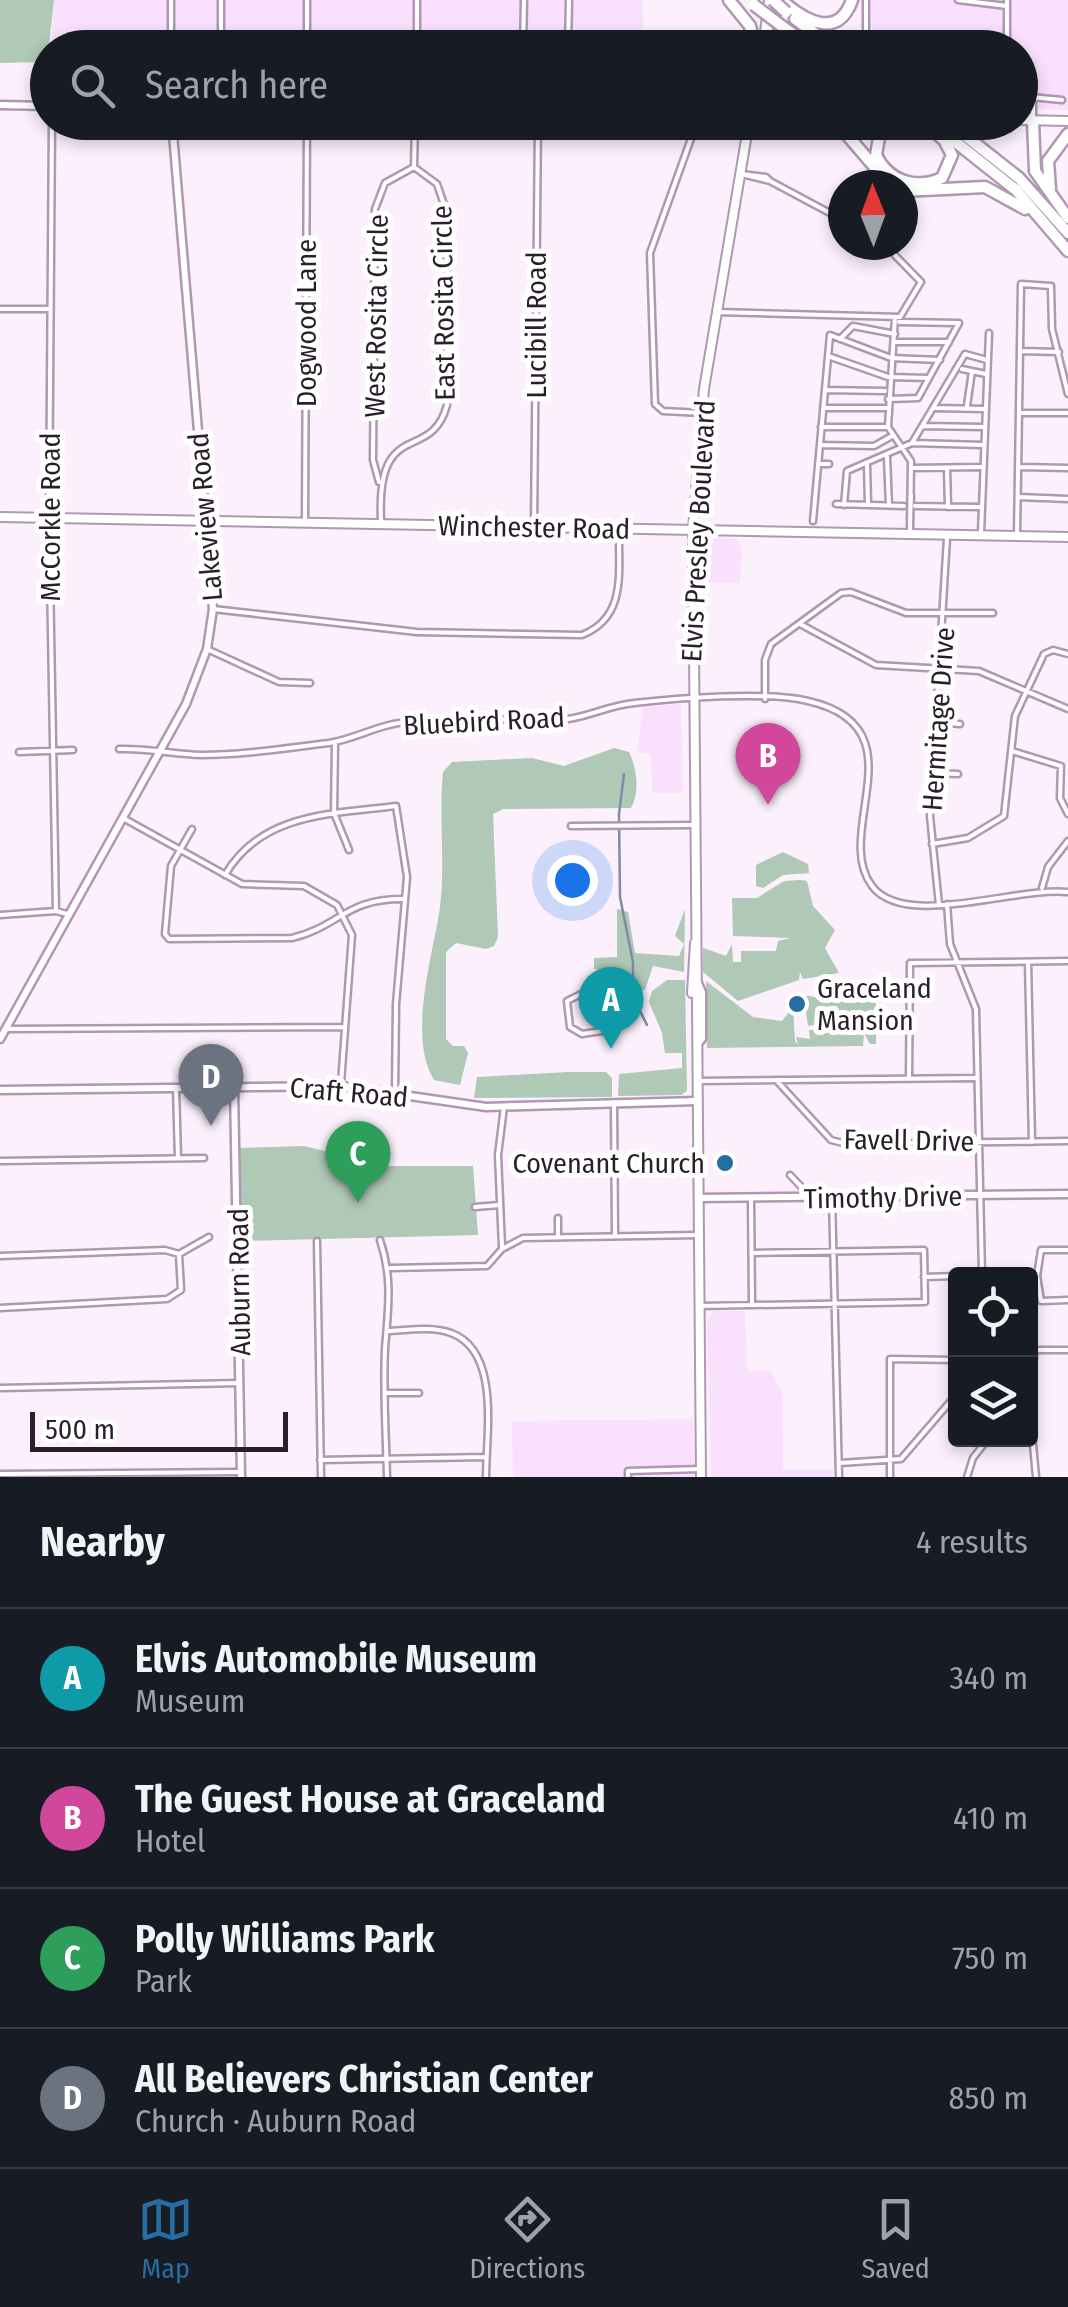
<!DOCTYPE html>
<html lang="en">
<head>
<meta charset="utf-8">
<style>
	body { margin:0; font-family:"Fira Sans Condensed",sans-serif; background:#242831; color:#f1f3f6 }
	.controls { position:absolute; right:30px; bottom:30px; display:grid; overflow:hidden; border-radius:10px; box-shadow:0 5px 15px #0003 }
	.controls button { width:90px; height:90px; display:grid; place-items:center; padding:0; border:0; border-bottom:2px solid #363941; background:#171b24; color:#f1f3f6; font:50px sans-serif }
	.compass { position:absolute; left:828px; top:170px; width:90px; height:90px; border-radius:50%; background:#171b24; box-shadow:0 5px 15px #0003; rotate:359deg }
	.scale { position:absolute; left:30px; bottom:25px; width:258px; box-sizing:border-box; padding-left:10px; border:5px solid #291f2a; border-top:0; font-size:28px; line-height:35px; white-space:nowrap; color:#291f2a; -webkit-text-stroke:8px #fff; paint-order:stroke }
	.you { position:absolute; left:572px; top:880px; width:35px; height:35px; margin:-25px; border:8px solid #fff; border-radius:50%; background:#1a73e8; box-shadow:0 0 0 15px #1a73e833 }
	.badge { display:grid; place-items:center; width:65px; height:65px; border-radius:50%; background:#266da1; color:#fff; font-size:32px; font-weight:700 }
	.pin { position:absolute; translate:-50% -82px; filter:drop-shadow(0 2px 5px #0008) }
	.pin::after { content:''; position:absolute; top:52px; width:35px; height:30px; background:inherit; clip-path:polygon(0 0,100% 0,50% 100%) }
	.list { margin:0; padding:0; list-style:none }
	h2 { display:flex; justify-content:space-between; align-items:center; height:130px; margin:0; padding:0 40px; font-size:42px }
	h2 small { font-size:32px; font-weight:400; color:#9ea1a6 }
	.list li { display:grid; grid-template-columns:65px 1fr auto; gap:30px; align-items:center; box-sizing:border-box; height:140px; padding:0 40px; border-top:2px solid #363941 }
	.list b { display:block; font-size:38px; white-space:nowrap }
	.list p { margin:0; font-size:32px; white-space:nowrap; color:#9ea1a6 }
	.list em { font-size:32px; font-style:normal; color:#9ea1a6 }
	.icon { flex:none; width:55px; height:55px; fill:none; stroke:currentColor; stroke-width:2; stroke-linecap:round; stroke-linejoin:round }
	.map { position:relative; flex:none; width:1068px; height:1477px; overflow:hidden }
	.search { position:absolute; background:#171b24; box-shadow:0 5px 15px #0003; left:30px; right:30px; top:30px; height:110px; display:flex; align-items:center; gap:25px; box-sizing:border-box; padding:0 35px; border-radius:55px; color:#9ea1a6; font-size:38px }
	.sheet { height:690px; background:#171b24 }
	nav { display:flex; justify-content:space-around; align-items:center; box-sizing:border-box; height:140px; border-top:2px solid #363941; background:#171b24; font-size:28px; color:#9ea1a6 }
	nav a { display:grid; justify-items:center; gap:5px }
	nav .on { color:#266da1 }
	.map>svg:first-child { display:block }
	.built { fill:#f9e0fc }
	.green { fill:#b0c8b6 }
	.lines { fill:none; stroke-linecap:round; stroke-linejoin:round }
	.stream { stroke:#7e8ca9; stroke-width:2.5 }
	.street-casing { stroke:#b097b3; stroke-width:9 }
	.secondary-casing { stroke:#b097b3; stroke-width:11 }
	.primary-casing { stroke:#b097b3; stroke-width:12 }
	.highway-casing { stroke:#b097b3; stroke-width:15 }
	.street { stroke:#fff; stroke-width:4 }
	.secondary { stroke:#fff; stroke-width:6 }
	.primary { stroke:#fff; stroke-width:8 }
	.highway { stroke:#fff; stroke-width:10 }
	.highway-bridge-casing { stroke:#b097b3; stroke-width:15; stroke-linecap:butt }
	.highway-bridge { stroke:#fff; stroke-width:10 }
	.poi-dot { fill:#266da1; stroke:#fff; stroke-width:4 }
	.labels { text-anchor:middle; stroke-width:10; stroke-linejoin:round; paint-order:stroke }
	.street-label { font-size:28px; fill:#291f2a; stroke:#fff }
	.poi-label { font-size:28px; fill:#291f2a; stroke:#fff; text-anchor:start }
</style>
</head>
<body>
<div class="map">
<svg width="1068" height="1477" viewBox="0 0 1068 1477">
	<rect width="100%" height="100%" fill="#fbf0fc"/>
	<!-- built -->
	<path class="built" d="M54,0H643V47L51,48Z
		M871,0H1068V110L1021,108L1020,48L883,47L872,31Z
		M704,538L738,539L742,550L740,583L698,582L699,542Z
		M681,704L683,793H652L651,755L637,752L643,707Z
		M715,1311H745L747,1371H771L782,1392L783,1469L833,1470V1477H711L707,1319Z
		M693,1419L694,1477H513L512,1421Z"/>
	<!-- green -->
	<path class="green" d="M0,0H54L47,62L0,63Z
		M614,748L629,752C637,769 640,791 631,808L503,809L493,814L498,937L494,946L486,949L456,943L446,952V1039L453,1046H464L468,1053L460,1085L434,1080C409,1041 430,963 438,920C447,872 438,821 443,772L452,762L532,758L564,766Z
		M783,852L808,864L809,873L783,875L763,888L756,886V865Z
		M801,880L807,881L813,906L835,930L825,948L839,973L803,979L800,972L799,980L738,1001L703,972V948L726,956L732,944L733,962H741V951H776L778,941L791,938L733,936L732,898H757L784,881Z
		M617,909L628,912L635,953L679,956L684,944L675,936L685,909L684,972L653,966L645,990L623,993L619,971L594,969V958L617,957Z
		M844,978L876,986V1044H870L864,1033L863,1046L707,1048L706,981L753,1017L782,1021L793,1007L795,1041L798,1044L796,1037L810,1039L809,1030L829,1028L828,1023L808,1026L806,1012H800L803,995L820,998L841,994Z
		M667,980H685L687,1091L681,1095L618,1096L619,1074L682,1068V1053H665L662,1033L649,1002L652,991Z
		M569,1072H606L612,1078V1097L474,1098L477,1077Z
		M304,1146L387,1166H473L478,1235L240,1241L239,1148Z"/>
	<g class="lines">
		<!-- stream -->
		<path class="stream" d="M624,774L619,814L620,897L633,962V997L647,1025"/>
		<defs>
			<path id="street" d="M221,0V48
				M307,0V48
				M417,0V48
				M866,0V31L872,48
				M958,0L1007,6
				M171,48V0
				M523,48L524,0
				M568,48L569,0
				M722,48L728,38
				M1007,48V0
				M1020,96L1062,100
				M1033,116V96
				M52,122L49,518L56,911
				M697,122L650,253L655,404L663,411L702,413
				M414,167L415,122
				M741,174L766,177L770,181Z
				M770,181L843,220
				M0,309H50
				M716,312L900,317L921,282L885,245
				M895,317L888,427L911,461L910,532
				M840,339L853,326L895,334
				M894,342H949
				M1020,351L1059,352
				M828,356L888,377L929,378
				M962,369L986,374
				M825,390L885,391
				M888,399L918,398L959,323L899,322
				M967,406L972,371
				M823,408H888
				M935,408L985,409
				M1019,413H1068
				M922,426L983,427
				M821,427H887
				M912,443L983,445
				M820,445L874,446L892,436
				M887,457L889,506
				M818,464H829
				M867,464L868,505
				M1019,467L1068,468
				M911,468L981,467
				M947,468L948,507
				M379,482L373,460L375,209L385,183L414,167
				M1018,497L1068,499
				M836,504L904,506
				M844,505L847,471L912,443L965,354L987,360
				M915,506L980,507
				M910,519L911,495
				M381,521C376,415 431,465 447,405V213L437,184L414,167
				M813,521L830,335L891,358L940,360
				M305,523L307,122
				M534,527L538,122
				M981,533L989,333
				M1017,536L1021,284L1051,286L1052,329L1068,394
				M213,609L417,632L582,635C628,617 618,570 619,529
				M800,624L876,665L979,671L1068,709
				M207,649L279,682L310,683
				M765,699V660L771,644L841,593L851,592L906,613H993
				M936,722L960,724
				M335,742L334,813L349,850
				M119,749C147,748 173,754 201,755C243,755 287,748 329,743C356,739 381,723 409,722C449,722 490,719 530,719C543,719 555,721 568,719C590,716 611,705 634,703C679,698 765,691 808,701C923,727 831,832 872,886C905,930 1017,886 1068,892
				M1012,751L1061,766L1060,798L1068,814
				M19,752L73,750
				M933,773L958,774
				M123,818L242,884L304,886L337,905L352,935L341,1083
				M571,826L693,825
				M192,829L171,866L165,934L169,939L292,938C339,927 346,898 404,899
				M932,844L968,838L1004,816L1015,716L1044,654L1053,650L1068,654
				M225,875C261,813 331,814 396,806L407,877L396,1004L395,1095
				M1042,888L1048,867L1068,841
				M947,904L950,944L976,1009L982,1274
				M939,905L930,816L947,538
				M0,915L56,911L67,914
				M1028,962L1032,1142
				M592,987L593,993L587,994L586,988Z
				M585,992L567,1001L570,1027L582,1034L608,1030
				M6,1029L345,1027
				M698,1045L703,1039V992L699,983
				M909,1079L910,963L1068,961
				M776,1080L831,1140L847,1144L1068,1141
				M697,1081L975,1078
				M176,1088L178,1158
				M614,1105L615,1235
				M0,1161L204,1158
				M554,1162L614,1160
				M790,1175L811,1197
				M751,1198L752,1303
				M832,1198L839,1477
				M475,1207L500,1205
				M558,1218V1237
				M380,1240C393,1279 388,1309 385,1349C383,1391 386,1435 387,1477
				M317,1241L321,1477
				M502,1247L498,1155L504,1107
				M1068,1250H1041L1037,1276L1041,1301L1068,1300
				M0,1256L165,1250L179,1254L209,1237
				M390,1268L487,1266L502,1249L523,1238L698,1235
				M924,1277L956,1276
				M700,1306L925,1302L924,1250L752,1253
				M0,1308L167,1299L181,1290L179,1254
				M388,1331C408,1330 432,1326 451,1333C501,1351 486,1435 486,1477
				M1030,1350H1068
				M1030,1383L1035,1350
				M0,1388L240,1383
				M386,1393H419
				M1030,1412L1036,1477
				M320,1460L485,1457
				M840,1463L901,1459L956,1395
				M0,1474L240,1472
				M628,1477V1471L701,1469
				M890,1477V1359L956,1360
				M967,1477L973,1458L987,1440"/>
			<path id="secondary" d="M0,105L48,106
				M0,1039L186,704L207,649L213,609L172,122
				M234,1087L241,1477
				M0,1090L341,1086L486,1107L697,1101
				M699,1198L1068,1194"/>
			<path id="primary" d="M764,44L775,1
				M763,48L769,0
				M1020,120L1068,121
				M0,517L1068,537
				M692,993L695,943
				M701,1477L693,530L704,389L749,122"/>
			<path id="highway" d="M729,0L750,26L755,48
				M781,0C805,21 838,40 852,0
				M795,19L835,48
				M783,27L813,48
				M1020,114L1033,121L1035,171L1068,218
				M836,122L890,185
				M896,122L880,132L876,155C888,181 916,190 942,178L952,155L944,140L923,122
				M948,122L1019,178L1068,233
				M943,132L1016,190L1068,251
				M1050,189L1048,161L1068,134
				M903,191L985,187L1025,209"/>
		</defs>
		<!-- street casing -->
		<use href="#street" class="street-casing"/>
		<!-- secondary casing -->
		<use href="#secondary" class="secondary-casing"/>
		<!-- primary casing -->
		<use href="#primary" class="primary-casing"/>
		<!-- highway casing -->
		<use href="#highway" class="highway-casing"/>
		<!-- street -->
		<use href="#street" class="street"/>
		<!-- secondary -->
		<use href="#secondary" class="secondary"/>
		<!-- primary -->
		<use href="#primary" class="primary"/>
		<!-- highway -->
		<use href="#highway" class="highway"/>
		<defs>
			<path id="highway-bridge" d="M773,0L786,12
				M754,5L783,27"/>
		</defs>
		<!-- highway-bridge casing -->
		<use href="#highway-bridge" class="highway-bridge-casing"/>
		<!-- highway-bridge -->
		<use href="#highway-bridge" class="highway-bridge"/>
	</g>
	<!-- markers -->
	<g class="poi-dot">
		<circle cx="797" cy="1004" r="10"/>
		<circle cx="725" cy="1163" r="10"/>
	</g>
	<g class="labels">
		<!-- street labels -->
		<g class="street-label">
			<text transform="translate(443 303) rotate(-91)" y="10">East Rosita Circle</text>
			<text transform="translate(376 316) rotate(-89)" y="10">West Rosita Circle</text>
			<text transform="translate(306 323) rotate(-90)" y="10">Dogwood Lane</text>
			<text transform="translate(536 325) rotate(-90)" y="10">Lucibill Road</text>
			<text transform="translate(50 517) rotate(-90)" y="10">McCorkle Road</text>
			<text transform="translate(205 517) rotate(-95)" y="10">Lakeview Road</text>
			<text transform="translate(534 527) rotate(1)" y="10">Winchester Road</text>
			<text transform="translate(698 531) rotate(-87)" y="10">Elvis Presley Boulevard</text>
			<text transform="translate(938 719) rotate(-86)" y="10">Hermitage Drive</text>
			<text transform="translate(484 721) rotate(-3)" y="10">Bluebird Road</text>
			<text transform="translate(349 1092) rotate(5)" y="10">Craft Road</text>
			<text transform="translate(909 1140) rotate(1)" y="10">Favell Drive</text>
			<text transform="translate(883 1197) rotate(-1)" y="10">Timothy Drive</text>
			<text transform="translate(239 1282) rotate(-91)" y="10">Auburn Road</text>
		</g>
		<!-- poi labels -->
		<g class="poi-label">
			<text x="817" y="998">Graceland<tspan x="817" dy="32">Mansion</tspan></text>
			<text x="705" y="1173" text-anchor="end">Covenant Church</text>
		</g>
	</g>
</svg>
<div class="controls">
<button><svg class="icon" aria-label="locate" viewBox="0 0 24 24"><circle cx="12" cy="12" r="6"/><path d="M12 2v4M12 18v4M2 12h4M18 12h4"/></svg></button>
<button><svg class="icon" aria-label="layers" viewBox="0 0 24 24"><path d="M12 4l9 5-9 5-9-5zM3 14l9 5 9-5"/></svg></button>
</div>
<svg class="compass" viewBox="-18 -18 36 36"><path d="M0-13l5 13h-10z" fill="#e53935"/><path d="M0 13l5-13h-10z" fill="#9ea1a6"/></svg>
<div class="scale">500 m</div>
<div class="you"></div>
<div class="pin badge" style="left:611px;top:1049px;background:#0f9aa8">A</div>
<div class="pin badge" style="left:768px;top:805px;background:#d1479c">B</div>
<div class="pin badge" style="left:358px;top:1203px;background:#2e9e5b">C</div>
<div class="pin badge" style="left:211px;top:1126px;background:#6b7280">D</div>
<div class="search"><svg class="icon" aria-label="search" viewBox="0 0 24 24"><circle cx="10" cy="10" r="6"/><path d="M15 15l6 6"/></svg>Search here</div>
</div>
<section class="sheet">
<h2>Nearby<small>4 results</small></h2>
<ul class="list">
<li><span class="badge" style="background:#0f9aa8">A</span><div><b>Elvis Automobile Museum</b><p>Museum</p></div><em>340 m</em></li>
<li><span class="badge" style="background:#d1479c">B</span><div><b>The Guest House at Graceland</b><p>Hotel</p></div><em>410 m</em></li>
<li><span class="badge" style="background:#2e9e5b">C</span><div><b>Polly Williams Park</b><p>Park</p></div><em>750 m</em></li>
<li><span class="badge" style="background:#6b7280">D</span><div><b>All Believers Christian Center</b><p>Church · Auburn Road</p></div><em>850 m</em></li>
</ul>
</section>
<nav>
<a class="on"><svg class="icon" aria-label="map" viewBox="0 0 24 24"><path d="M3 6l6-2 6 2 6-2v14l-6 2-6-2-6 2zM9 4v14M15 6v14"/></svg>Map</a>
<a><svg class="icon" aria-label="directions" viewBox="0 0 24 24"><path d="M12 3l9 9-9 9-9-9zM9 14v-3h6M13 9l2 2-2 2"/></svg>Directions</a>
<a><svg class="icon" aria-label="saved" viewBox="0 0 24 24"><path d="M7 4h10v16l-5-4-5 4z"/></svg>Saved</a>
</nav>
</body>
</html>
